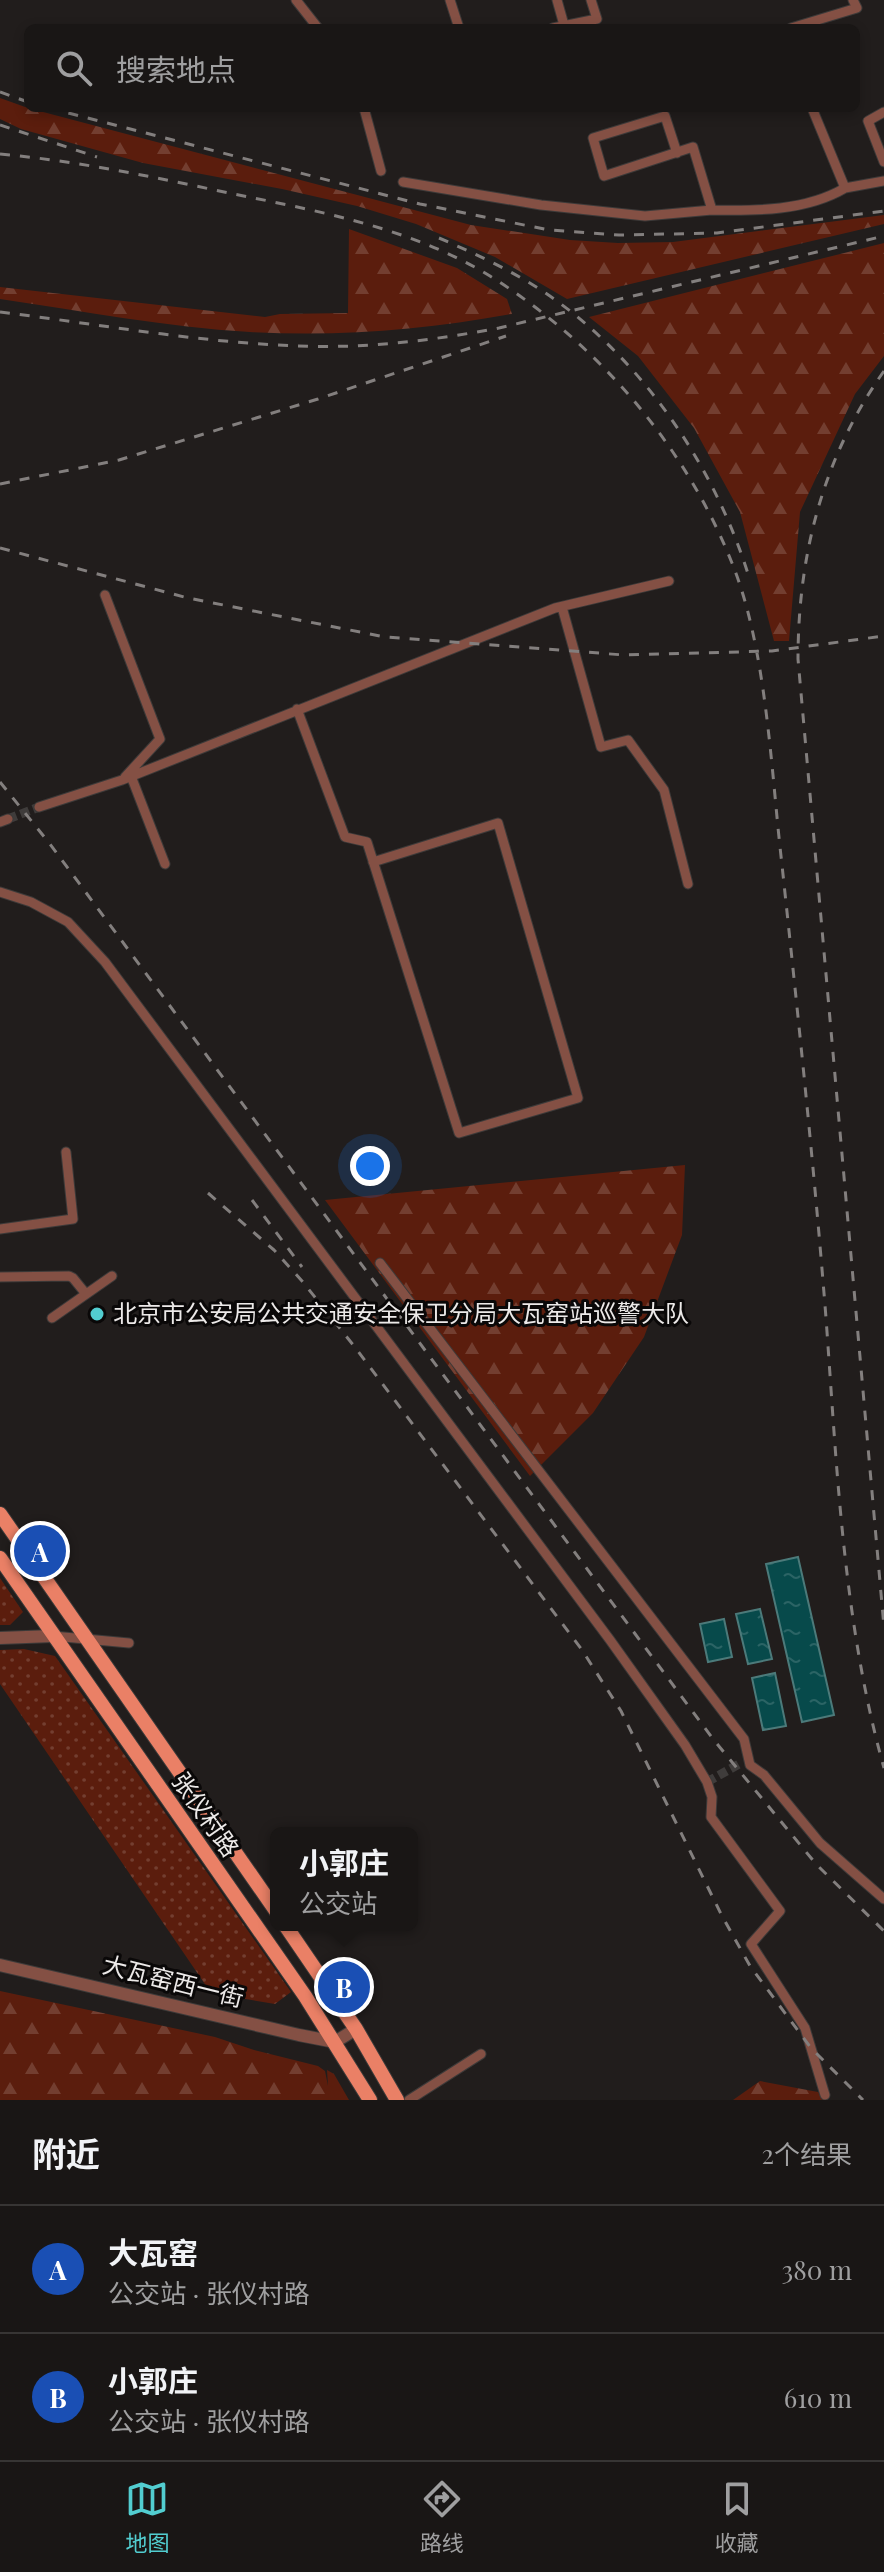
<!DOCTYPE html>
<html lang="zh">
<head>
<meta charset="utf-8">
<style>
	body { margin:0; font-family:"Playfair Display","Noto Sans SC",serif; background:#221f1e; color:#f1f3f6 }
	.you { position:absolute; left:370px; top:1166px; width:28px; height:28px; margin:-20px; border:6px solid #fff; border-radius:50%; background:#1a73e8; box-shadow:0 0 0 12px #1a73e833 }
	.badge { display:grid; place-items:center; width:52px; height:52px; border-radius:50%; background:#52cdd0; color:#fff; font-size:26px; font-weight:700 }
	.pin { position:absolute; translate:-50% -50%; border:4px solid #fff; box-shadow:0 2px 8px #0006 }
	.popup { position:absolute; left:270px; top:1827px; width:148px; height:104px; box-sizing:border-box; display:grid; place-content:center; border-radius:12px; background:#191615; filter:drop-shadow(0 2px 6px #0005); font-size:26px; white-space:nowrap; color:#9f9fa0 }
	.popup b { font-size:30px; color:#f1f3f6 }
	.popup::after { content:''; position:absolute; left:50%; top:100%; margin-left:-16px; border:16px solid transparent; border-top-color:#191615 }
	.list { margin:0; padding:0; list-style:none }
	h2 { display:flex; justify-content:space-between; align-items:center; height:104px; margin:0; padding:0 32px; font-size:34px }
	h2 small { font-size:26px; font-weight:400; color:#9f9fa0 }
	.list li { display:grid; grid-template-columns:52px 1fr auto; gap:24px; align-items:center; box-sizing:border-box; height:128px; padding:0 32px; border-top:2px solid #373534 }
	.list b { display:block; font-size:30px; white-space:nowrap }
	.list p { margin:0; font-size:26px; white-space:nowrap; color:#9f9fa0 }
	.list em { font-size:26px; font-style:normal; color:#9f9fa0 }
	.icon { flex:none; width:44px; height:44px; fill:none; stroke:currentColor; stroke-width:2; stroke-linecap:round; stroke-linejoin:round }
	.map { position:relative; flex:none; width:884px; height:2100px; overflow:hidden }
	.search { position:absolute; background:#191615; box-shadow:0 4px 12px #0003; left:24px; right:24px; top:24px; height:88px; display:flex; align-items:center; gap:20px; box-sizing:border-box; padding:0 28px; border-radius:12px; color:#9f9fa0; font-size:30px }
	.sheet { height:360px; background:#191615 }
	nav { display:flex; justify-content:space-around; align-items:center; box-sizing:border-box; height:112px; border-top:2px solid #373534; background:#191615; font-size:22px; color:#9f9fa0 }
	nav a { display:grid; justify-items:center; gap:4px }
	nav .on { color:#52cdd0 }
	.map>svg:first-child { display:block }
	.forest { fill:url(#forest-firs) }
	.park { fill:url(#park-dots) }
	.water { fill:url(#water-ripples); stroke:#4c7a7a; stroke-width:2 }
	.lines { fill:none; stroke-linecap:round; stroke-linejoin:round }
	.minor-tunnel { stroke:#3f3c3b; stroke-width:9; stroke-dasharray:9 4.5; stroke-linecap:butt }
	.minor-casing { stroke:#3d3a39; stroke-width:11 }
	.tertiary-casing { stroke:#3d3a39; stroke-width:14 }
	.primary-casing { stroke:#3d3a39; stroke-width:16 }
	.minor { stroke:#845044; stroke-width:9 }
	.tertiary { stroke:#845044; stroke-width:12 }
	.primary { stroke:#ea8066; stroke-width:14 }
	.rail { stroke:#837f7e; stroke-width:3; stroke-dasharray:10 10; stroke-linecap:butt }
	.poi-dot { fill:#52cdd0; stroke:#0a0808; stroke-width:3 }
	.labels { text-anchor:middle; stroke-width:6; stroke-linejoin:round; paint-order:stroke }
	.poi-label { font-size:24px; fill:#ece9e8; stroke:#0a0808; text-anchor:start }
	.street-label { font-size:24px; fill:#ece9e8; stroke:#0a0808 }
</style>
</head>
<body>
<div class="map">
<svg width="884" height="2100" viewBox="0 0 884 2100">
	<defs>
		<pattern id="forest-firs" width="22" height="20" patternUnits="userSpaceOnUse" patternTransform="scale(2)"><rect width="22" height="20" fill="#5b1d0d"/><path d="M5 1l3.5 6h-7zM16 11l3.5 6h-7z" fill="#733e30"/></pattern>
		<pattern id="park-dots" width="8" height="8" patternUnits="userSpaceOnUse" patternTransform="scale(2)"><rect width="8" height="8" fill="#5b1d0d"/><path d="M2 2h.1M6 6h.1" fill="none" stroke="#733e30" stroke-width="1.8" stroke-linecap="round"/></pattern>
		<pattern id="water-ripples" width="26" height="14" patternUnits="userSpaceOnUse" patternTransform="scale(2)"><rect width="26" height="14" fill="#074a4b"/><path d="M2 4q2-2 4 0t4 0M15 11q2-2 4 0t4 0" fill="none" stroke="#2b6465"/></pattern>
	</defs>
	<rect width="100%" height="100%" fill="#211d1c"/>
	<!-- forest -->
	<path class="forest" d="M0,98L28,108L471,225L570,240L618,243L673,242L884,215V224L567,299L495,257L416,224L357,206L282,189L143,163L21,129L0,119Z
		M349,229L457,268L507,299L512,314C425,330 338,337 250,332C166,327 83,311 0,299V287L265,317L280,314L348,313Z
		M884,243V356L855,394L800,512L789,641H774L740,512L694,428L638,356L589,317Z
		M685,1165L682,1235L644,1337L593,1413L530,1476L325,1200Z
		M0,1991L215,2037L254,2050L318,2066L325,2071L328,2086L327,2070L334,2074L349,2100H0Z
		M760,2081L818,2092L823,2100H733Z"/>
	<!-- park -->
	<path class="park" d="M0,1578L23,1612L10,1625H0Z
		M24,1649L55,1656L291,1992L275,2004L211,1993L0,1684V1650Z"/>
	<!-- water -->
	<path class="water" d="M798,1557L834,1715L802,1722L766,1564Z
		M760,1609L772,1659L748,1664L736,1614Z
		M724,1619L732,1657L708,1662L700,1624Z
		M775,1673L786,1726L763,1730L752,1678Z"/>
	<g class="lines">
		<!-- minor-tunnel -->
		<path class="minor-tunnel" d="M8,819L39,807
			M707,1782L739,1764"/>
		<defs>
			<path id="minor" d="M296,0L318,28
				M450,0L459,28
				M557,0L564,25
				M553,28L597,19L591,0
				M791,28L857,8L853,0
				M364,108L381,171
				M812,108L845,188L884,181
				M884,112L868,121L884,162
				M677,153L665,116L593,138L604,176L693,147L712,210C756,211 806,211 845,188
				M403,182L541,205L645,216L712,210
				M105,595L160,739L125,777
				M562,607L601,747L628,740L664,790L688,884
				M297,709L345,837L367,842L459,1133L578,1098L498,823L373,862
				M131,776L165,864
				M39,807L122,780L555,608L669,581
				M0,822L8,819
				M0,892L31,902L68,922L105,962L610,1640L685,1745L707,1782L712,1797L711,1817L780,1911L751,1944L805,2028L825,2095
				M0,1229L73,1219L66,1152
				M380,1263L744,1739L750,1765L764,1775L820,1843L884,1899
				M0,1277L69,1276L73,1278L86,1294
				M52,1318L112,1276
				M53,1636L129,1643
				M409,2100L481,2054"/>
			<path id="tertiary" d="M0,1638L53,1636
				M0,1965L299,2035L335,2042L356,2029"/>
			<path id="primary" d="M0,1514L276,1911
				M0,1558L305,1996L370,2100
				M285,1925L356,2029L397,2100"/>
		</defs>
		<!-- minor casing -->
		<use href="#minor" class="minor-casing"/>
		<!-- tertiary casing -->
		<use href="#tertiary" class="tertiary-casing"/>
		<!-- primary casing -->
		<use href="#primary" class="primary-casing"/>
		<!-- minor -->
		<use href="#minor" class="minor"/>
		<!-- tertiary -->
		<use href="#tertiary" class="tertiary"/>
		<!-- primary -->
		<use href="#primary" class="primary"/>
		<!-- rail -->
		<path class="rail" d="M0,92L28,102
			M49,108L420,204L549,230L619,235L717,233L884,211
			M0,125L97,157
			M0,154C77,161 154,177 229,193C318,211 412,228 490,276C597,343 685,445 732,563C767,650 771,771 782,865C798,1015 814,1166 826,1318C837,1468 843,1622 884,1768
			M439,238C476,254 513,271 547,294C643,360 715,467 749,577
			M0,312C114,326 239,350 353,346C402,344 451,337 499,328L884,236
			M884,371C823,457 798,555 798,659L884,1627
			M0,484L119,460L318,399L506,336
			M0,548L188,598L385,637L624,655L772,651L884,636
			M0,782L50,844L713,1739L816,1864L884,1931
			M208,1193L274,1250L302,1281L354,1346L582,1650L621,1711L721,1914L750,1966L811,2048L863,2100
			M252,1200L302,1267"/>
	</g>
	<!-- markers -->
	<circle class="poi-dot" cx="97" cy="1314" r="8"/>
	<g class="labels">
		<!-- poi labels -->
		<g class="poi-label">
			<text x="113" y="1322">北京市公安局公共交通安全保卫分局大瓦窑站巡警大队</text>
		</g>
		<!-- street labels -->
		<g class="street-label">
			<text transform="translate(205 1815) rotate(55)" y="8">张仪村路</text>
			<text transform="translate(173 1982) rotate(14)" y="8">大瓦窑西一街</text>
		</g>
	</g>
</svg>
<div class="you"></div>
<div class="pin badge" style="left:40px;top:1551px;background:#1a4fb4">A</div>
<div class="pin badge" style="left:344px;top:1987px;background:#1a4fb4">B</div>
<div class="popup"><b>小郭庄</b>公交站</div>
<div class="search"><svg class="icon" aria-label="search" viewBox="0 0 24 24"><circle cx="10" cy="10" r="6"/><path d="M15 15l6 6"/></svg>搜索地点</div>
</div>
<section class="sheet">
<h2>附近<small>2个结果</small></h2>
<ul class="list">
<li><span class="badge" style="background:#1a4fb4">A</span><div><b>大瓦窑</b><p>公交站 · 张仪村路</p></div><em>380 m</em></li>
<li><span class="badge" style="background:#1a4fb4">B</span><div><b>小郭庄</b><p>公交站 · 张仪村路</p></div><em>610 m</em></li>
</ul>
</section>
<nav>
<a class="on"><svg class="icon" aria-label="map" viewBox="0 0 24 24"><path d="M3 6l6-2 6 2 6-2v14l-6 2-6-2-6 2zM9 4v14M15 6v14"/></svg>地图</a>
<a><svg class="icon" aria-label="directions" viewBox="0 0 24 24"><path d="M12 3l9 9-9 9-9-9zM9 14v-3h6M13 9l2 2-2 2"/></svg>路线</a>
<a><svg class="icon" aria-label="saved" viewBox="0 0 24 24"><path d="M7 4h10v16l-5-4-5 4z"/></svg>收藏</a>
</nav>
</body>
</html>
